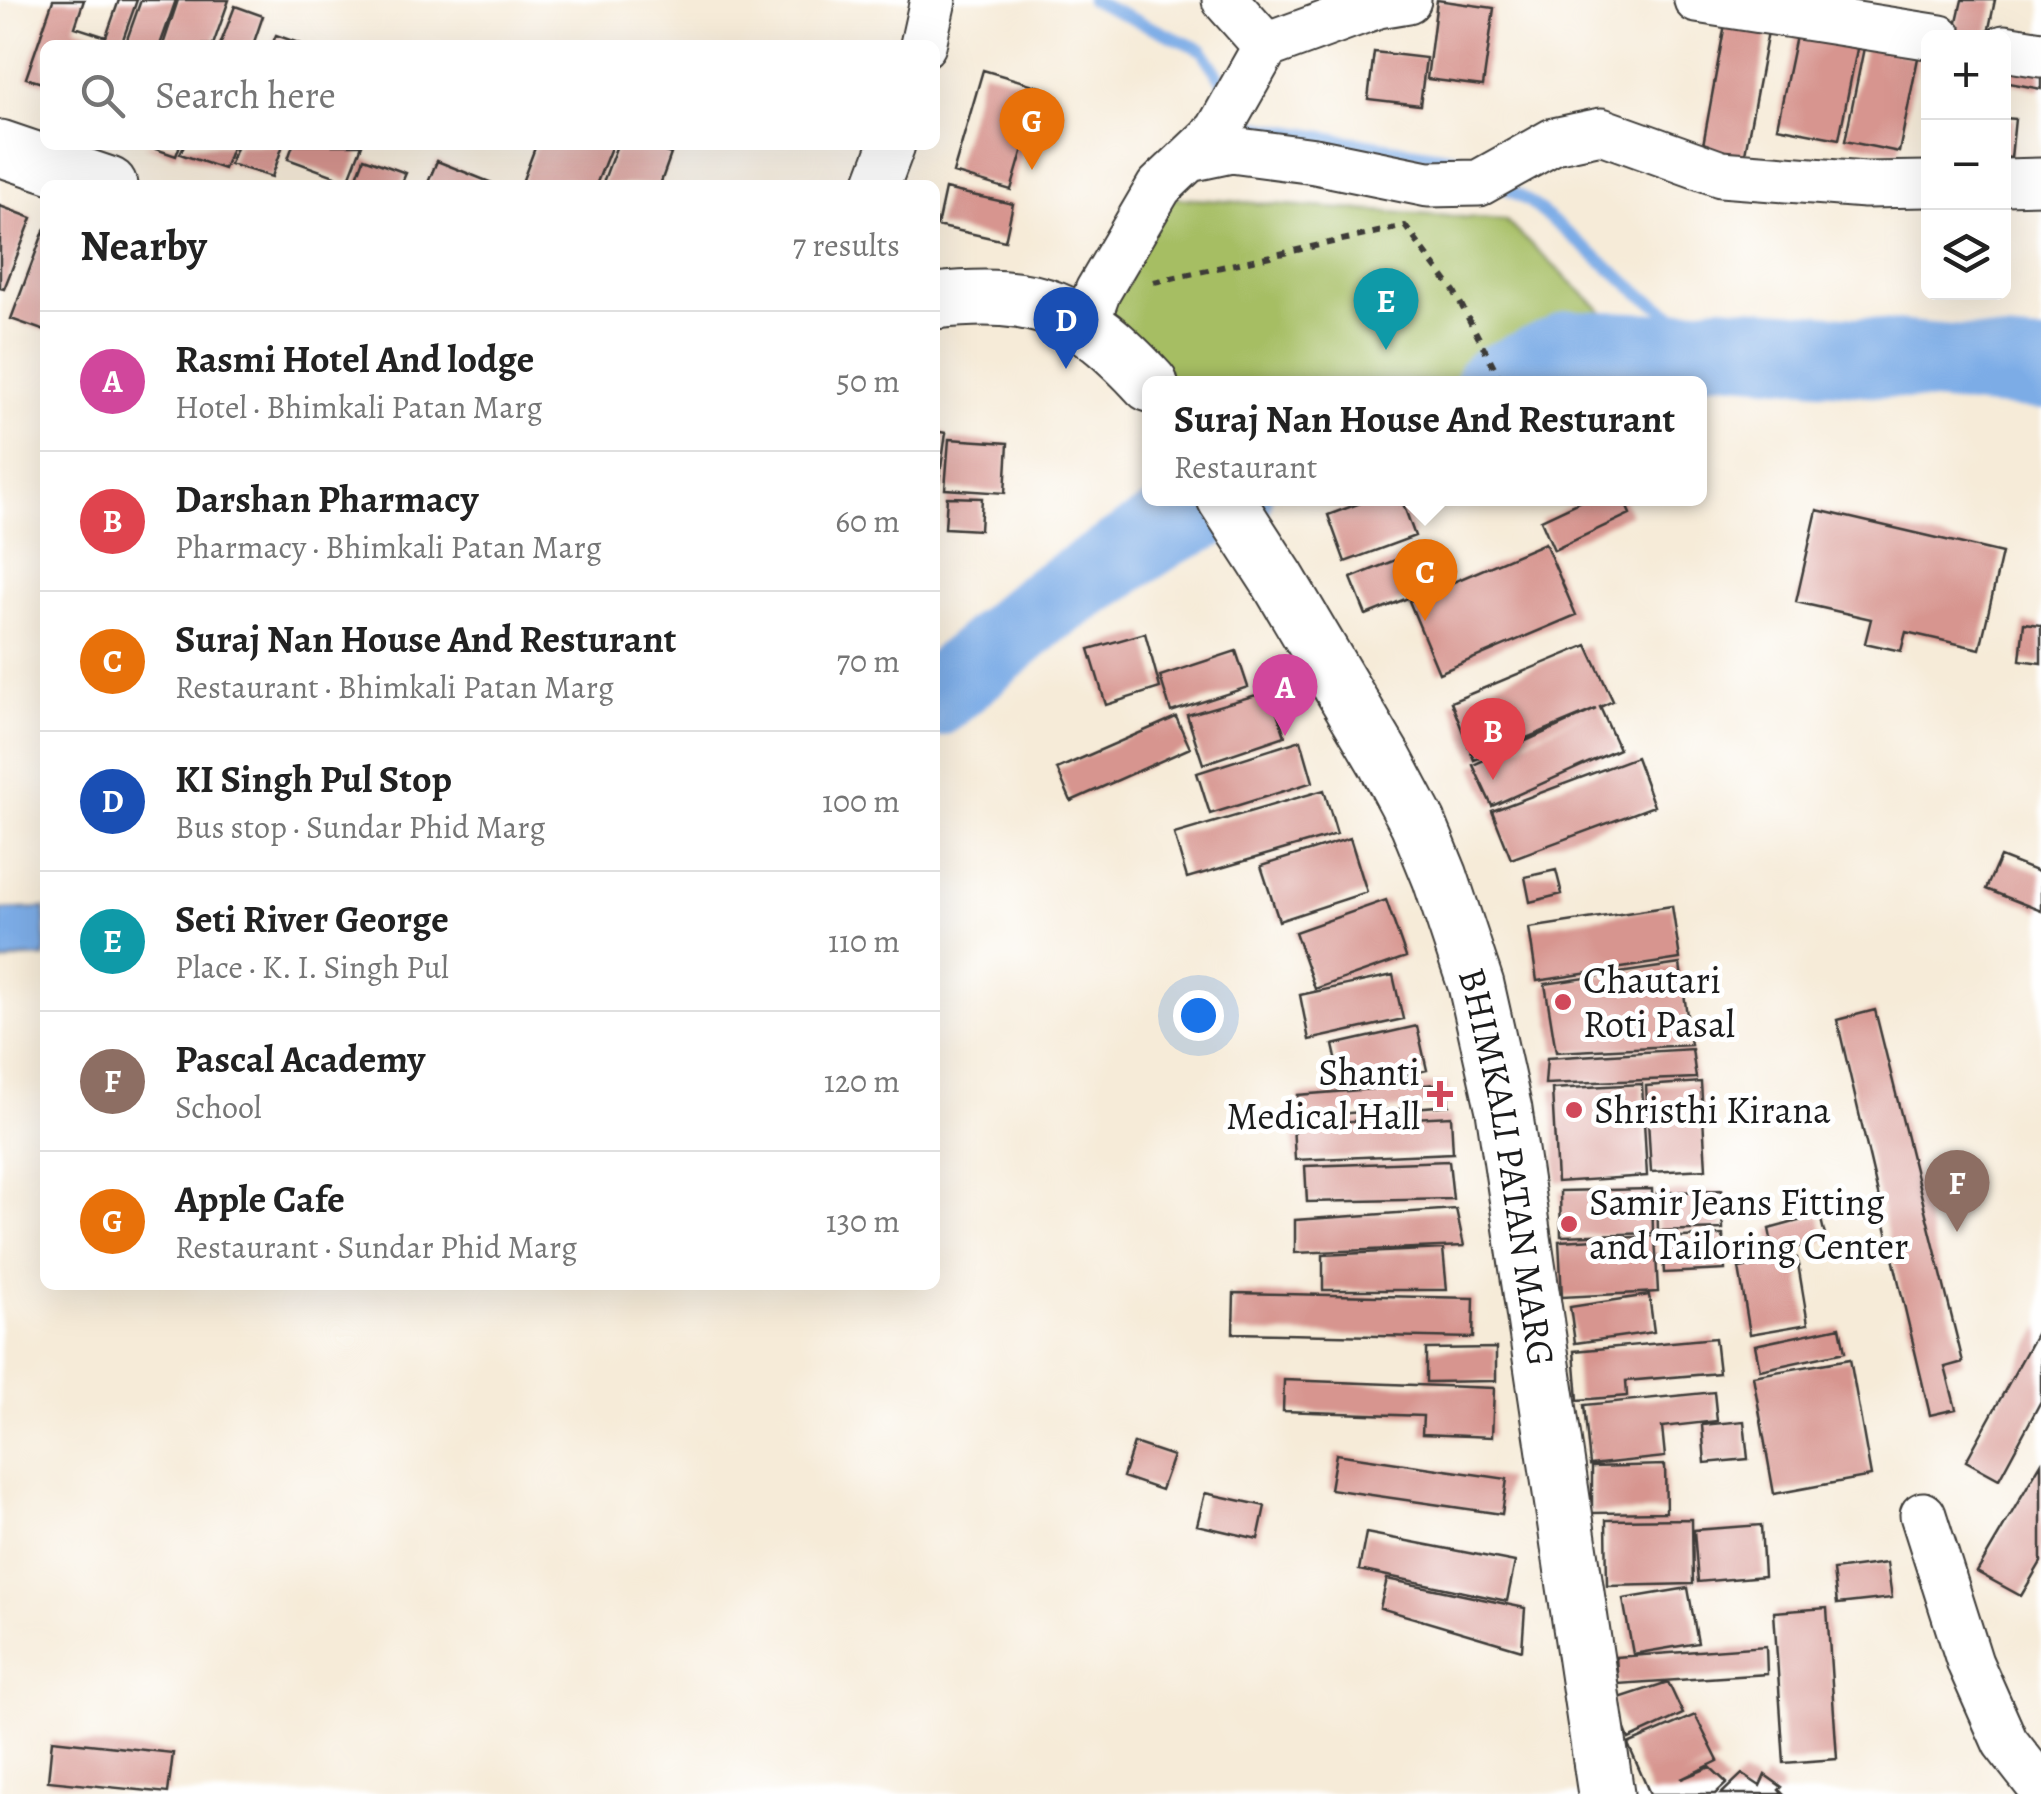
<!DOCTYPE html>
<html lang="en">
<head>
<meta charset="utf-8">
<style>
	body { margin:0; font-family:Alegreya,serif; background:#f2f2f2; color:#222 }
	.controls { position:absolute; right:30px; top:30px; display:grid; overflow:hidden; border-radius:15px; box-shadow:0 10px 40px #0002 }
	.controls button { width:90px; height:90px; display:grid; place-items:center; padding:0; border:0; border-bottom:2px solid #e0e0e0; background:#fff; color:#222; font:50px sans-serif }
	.you { position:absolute; left:1198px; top:1015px; width:35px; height:35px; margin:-25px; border:8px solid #fff; border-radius:50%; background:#1a73e8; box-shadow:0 0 0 15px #1a73e833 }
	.badge { display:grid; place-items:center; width:65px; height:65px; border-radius:50%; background:#ea580c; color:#fff; font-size:32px; font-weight:700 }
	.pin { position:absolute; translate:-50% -82px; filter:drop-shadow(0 2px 5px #0008) }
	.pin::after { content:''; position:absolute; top:52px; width:35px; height:30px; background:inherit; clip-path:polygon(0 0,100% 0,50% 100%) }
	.popup { position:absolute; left:1142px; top:376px; width:565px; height:130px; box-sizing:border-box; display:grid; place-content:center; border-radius:15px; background:#fff; filter:drop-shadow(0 2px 8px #0005); font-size:32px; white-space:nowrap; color:#767676 }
	.popup b { font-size:38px; color:#222 }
	.popup::after { content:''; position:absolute; left:50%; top:100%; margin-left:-20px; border:20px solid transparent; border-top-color:#fff }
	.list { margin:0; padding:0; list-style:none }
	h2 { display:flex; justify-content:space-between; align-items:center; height:130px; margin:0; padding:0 40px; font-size:42px }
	h2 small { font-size:32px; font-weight:400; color:#767676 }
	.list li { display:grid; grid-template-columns:65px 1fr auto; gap:30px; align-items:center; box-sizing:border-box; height:140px; padding:0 40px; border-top:2px solid #e0e0e0 }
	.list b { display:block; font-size:38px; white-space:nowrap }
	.list p { margin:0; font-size:32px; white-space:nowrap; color:#767676 }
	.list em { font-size:32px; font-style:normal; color:#767676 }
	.icon { flex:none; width:55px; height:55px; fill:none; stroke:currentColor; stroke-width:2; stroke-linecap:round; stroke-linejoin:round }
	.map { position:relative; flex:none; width:2041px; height:1794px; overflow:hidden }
	.search { position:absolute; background:#fff; box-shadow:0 10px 40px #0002; left:40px; top:40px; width:900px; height:110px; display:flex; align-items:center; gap:25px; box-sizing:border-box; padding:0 35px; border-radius:15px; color:#767676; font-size:38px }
	.panel { position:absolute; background:#fff; box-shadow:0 10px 40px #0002; left:40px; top:180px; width:900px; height:1110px; border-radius:15px }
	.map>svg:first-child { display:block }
	.green { fill:#a6be63; stroke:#616d40; stroke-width:2.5 }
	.water { fill:#7bace6; stroke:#4c6481; stroke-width:2.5 }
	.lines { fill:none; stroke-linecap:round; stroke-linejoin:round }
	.stream { stroke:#7bace6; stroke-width:12 }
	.river { stroke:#7bace6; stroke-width:78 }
	.building { fill:#d7958f }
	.street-casing { stroke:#3d3b38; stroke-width:49 }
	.primary-casing { stroke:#3d3b38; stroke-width:59 }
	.path { stroke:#3d3b38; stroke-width:6; stroke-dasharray:8 8; stroke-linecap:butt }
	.street { stroke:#fff; stroke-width:45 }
	.primary { stroke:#fff; stroke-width:55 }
	.poi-dot { fill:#d1495b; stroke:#fff; stroke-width:4 }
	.labels { text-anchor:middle; stroke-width:10; stroke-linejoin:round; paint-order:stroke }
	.poi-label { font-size:38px; fill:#1c1c1c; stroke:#fff; text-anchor:start }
	.street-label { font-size:38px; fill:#1c1c1c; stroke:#fff }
</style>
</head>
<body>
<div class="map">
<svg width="2041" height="1794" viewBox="0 0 2041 1794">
	<rect width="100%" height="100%" fill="#fff"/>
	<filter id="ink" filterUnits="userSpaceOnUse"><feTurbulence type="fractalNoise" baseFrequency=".01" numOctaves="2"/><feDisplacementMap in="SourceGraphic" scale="20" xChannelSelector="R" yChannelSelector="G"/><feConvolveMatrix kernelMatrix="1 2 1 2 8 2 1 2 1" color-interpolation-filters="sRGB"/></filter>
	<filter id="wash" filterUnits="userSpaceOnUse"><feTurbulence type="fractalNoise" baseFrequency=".0048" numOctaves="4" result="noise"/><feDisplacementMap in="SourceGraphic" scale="40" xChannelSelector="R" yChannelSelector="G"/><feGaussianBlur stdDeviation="2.25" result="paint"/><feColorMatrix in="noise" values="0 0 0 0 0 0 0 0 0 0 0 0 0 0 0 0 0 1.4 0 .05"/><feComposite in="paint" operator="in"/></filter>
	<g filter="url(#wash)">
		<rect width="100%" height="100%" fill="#f6ebd8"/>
		<!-- green -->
		<path class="green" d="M1164,197L1505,220L1679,383H1157L1094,309Z"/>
		<!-- water -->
		<path class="water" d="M45,908V957L20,958L0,963V910Z"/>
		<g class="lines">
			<!-- stream -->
			<path class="stream" d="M1091,0L1202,50L1230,93
				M1241,110L1250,125L1459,159L1477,170
				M1498,183L1531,203L1646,298L1721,345"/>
			<!-- river -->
			<path class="river" d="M1494,384L1572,349L1661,352L1721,345L2041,371
				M935,698L1039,610L1164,529L1233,498"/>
		</g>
		<g id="blocks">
			<!-- building -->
			<path class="building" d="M53,0H84L75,27L106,37L119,0H137L121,45H45V84L26,78Z
				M141,0H176L160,45H125Z
				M178,0H229L213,45H163Z
				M1437,0L1494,8L1483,86L1427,79Z
				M1962,0H1995L1987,38L1954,34Z
				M235,6L263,16L253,45H220Z
				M1727,13L1770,21L1743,164L1701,156Z
				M1797,31L1858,44L1839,139L1777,127Z
				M1867,33L1893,52L1918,58L1899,152L1845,141Z
				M276,35L304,45H272Z
				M1374,52L1426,58L1420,105L1368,99Z
				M2004,56L2041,63V89L2004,82Z
				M983,70L1041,87L1011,190L953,173Z
				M2004,118L2015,119L2011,158L2004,157Z
				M144,145H180L176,156Z
				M184,145H233L224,169L180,154Z
				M237,145H283L272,177L230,164Z
				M293,145H362L348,181L288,159Z
				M536,145H612L596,185H521Z
				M617,145H644L671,154L660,185H602Z
				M364,158L406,173L401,185H354Z
				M437,161L497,185H427Z
				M945,189L1013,204L1005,241L937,226Z
				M0,206L32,218L4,289L0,288Z
				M45,228V331L11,319Z
				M935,431L946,433L937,496H935Z
				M949,439L1008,443L1005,493L945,489Z
				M947,497L982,498L980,530L945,528Z
				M1374,498H1401L1415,536L1345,562L1328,515Z
				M1588,498H1623L1630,514L1554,550L1541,520Z
				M1817,510L2002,553L1980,649L1906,632L1901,651L1865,643L1871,619L1796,602Z
				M1545,543L1576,615L1439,673L1409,601Z
				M1415,552L1430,589L1366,615L1351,578Z
				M2024,623L2041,625V663L2020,660Z
				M1145,633L1160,688L1106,705L1089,649Z
				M1587,645L1613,701L1600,707L1619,749L1492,806L1473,765L1596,709L1474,760L1451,702Z
				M1236,651L1248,687L1171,712L1160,676Z
				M1270,691L1285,736L1203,764L1187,715Z
				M1176,717L1190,748L1071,801L1057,769Z
				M1301,740L1313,782L1210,814L1197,773Z
				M1636,757L1654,806L1511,859L1492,811Z
				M1324,790L1337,834L1187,878L1174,834Z
				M1350,838L1367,892L1279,921L1261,866Z
				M2000,857L2041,873V911L1986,889Z
				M1556,870L1562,894L1530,902L1525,877Z
				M1386,900L1406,957L1315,989L1295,932Z
				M1672,906L1680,959L1537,981L1529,928Z
				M1680,964L1691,1045L1556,1052L1545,984Z
				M1393,975L1403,1019L1309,1040L1300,995Z
				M1875,1010L1963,1362L1945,1367L1956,1409L1930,1415L1837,1020Z
				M1417,1026L1427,1070L1343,1089L1333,1045Z
				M1692,1049L1696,1078L1545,1084L1547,1058Z
				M1701,1082L1706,1169L1651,1172L1646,1086Z
				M1447,1083L1449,1105L1300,1117L1298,1095Z
				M1642,1084L1647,1176L1557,1182L1552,1089Z
				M1451,1116L1453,1153L1295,1160L1293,1124Z
				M1449,1161L1453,1199L1307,1202L1305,1166Z
				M1652,1189L1653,1233L1561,1236L1560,1191Z
				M1722,1190L1723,1229L1658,1231L1657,1193Z
				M1456,1209L1464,1246L1295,1253V1220Z
				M1820,1215L1826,1240L1774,1253L1769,1229Z
				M1723,1235L1725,1270L1664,1273L1662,1238Z
				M1655,1236L1658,1292L1562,1297L1559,1241Z
				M1443,1249L1447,1290H1323V1255Z
				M1797,1258L1808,1324L1750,1334L1739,1268Z
				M1234,1293L1474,1298L1473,1338L1233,1333Z
				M1649,1295L1654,1332L1575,1343L1570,1307Z
				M2041,1325V1401L1999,1479L1966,1461Z
				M1840,1327L1845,1352L1760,1370L1755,1345Z
				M1715,1338L1719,1373L1626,1381L1627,1396L1578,1400L1574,1351Z
				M1496,1348V1381L1426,1382V1349Z
				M1850,1359L1871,1476L1774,1494L1753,1376Z
				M1284,1380L1494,1388L1492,1437L1422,1434L1423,1416L1283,1411Z
				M1714,1392L1717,1421L1662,1427L1665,1457L1590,1465L1584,1405Z
				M1744,1421L1748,1459L1705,1463L1702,1425Z
				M1134,1443L1173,1456L1161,1490L1123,1477Z
				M1336,1454L1507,1479L1502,1514L1330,1489Z
				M2041,1463V1562L2021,1596L1977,1572Z
				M1665,1465L1666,1512L1592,1513V1467Z
				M1205,1493L1265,1506L1258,1539L1197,1525Z
				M1692,1519L1693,1584L1607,1586L1606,1520Z
				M1761,1525L1764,1576L1698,1582L1694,1530Z
				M1366,1533L1515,1562L1507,1601L1359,1570Z
				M1887,1563L1892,1598L1837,1604L1833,1570Z
				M1387,1579L1525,1608L1522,1650L1380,1608Z
				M1688,1588L1698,1643L1633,1654L1623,1599Z
				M1827,1608L1837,1759L1784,1763L1774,1612Z
				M1766,1646L1767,1674L1618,1684L1616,1657Z
				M1668,1682L1683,1714L1629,1739L1613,1700Z
				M1695,1715L1718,1761L1681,1779L1710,1767L1727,1783L1715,1794H1650L1628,1744Z
				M52,1740L173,1753L168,1793L48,1781Z
				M1742,1774L1760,1786L1765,1775L1782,1787L1779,1790L1783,1794H1721Z"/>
		</g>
	</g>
	<g filter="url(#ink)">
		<use href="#blocks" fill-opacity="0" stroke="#3d3b38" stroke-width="2.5"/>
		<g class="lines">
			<defs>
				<path id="street" d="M1225,0L1266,46
					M1697,0L1940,38
					M923,45L933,0
					M2004,48L2041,54
					M1189,159L1231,150L1315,161L1428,184L1479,183L1554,141L1601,131L1721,174L1865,185L1928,184
					M2004,182L2041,181
					M877,185L892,145
					M1086,324L1098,291L1159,187L1218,131L1266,46L1378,5L1408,0
					M1923,1515L1970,1663L2005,1742L2041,1788"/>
				<g id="primary">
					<path d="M0,148L109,185"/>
					<path d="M935,301C1038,290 1080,308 1150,384"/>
					<path id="s1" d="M1225,498L1278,580L1385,761L1418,823L1440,877L1476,985L1504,1110L1606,1794"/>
				</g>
			</defs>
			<!-- street casing -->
			<use href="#street" class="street-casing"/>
			<!-- primary casing -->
			<use href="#primary" class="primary-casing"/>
			<!-- path -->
			<path class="path" d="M1154,282L1405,226L1454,291L1503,384"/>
			<!-- street -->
			<use href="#street" class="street"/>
			<!-- primary -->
			<use href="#primary" class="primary"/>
		</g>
	</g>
	<!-- markers -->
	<g class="poi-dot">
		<circle cx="1563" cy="1002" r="10"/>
		<path d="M1435 1079h10v10h10v10h-10v10h-10v-10h-10v-10h10z"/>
		<circle cx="1574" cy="1110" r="10"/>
		<circle cx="1569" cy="1224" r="10"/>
	</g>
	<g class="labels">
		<!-- poi labels -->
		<g class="poi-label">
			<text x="1583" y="993">Chautari<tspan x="1583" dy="44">Roti Pasal</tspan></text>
			<text x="1420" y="1085" text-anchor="end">Shanti<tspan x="1420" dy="44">Medical Hall</tspan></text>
			<text x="1594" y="1123">Shristhi Kirana</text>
			<text x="1589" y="1215">Samir Jeans Fitting<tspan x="1589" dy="44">and Tailoring Center</tspan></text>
		</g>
		<!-- street labels -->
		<g class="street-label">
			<text dy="13" stroke="none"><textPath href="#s1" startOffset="735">BHIMKALI PATAN MARG</textPath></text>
		</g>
	</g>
</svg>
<div class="controls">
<button>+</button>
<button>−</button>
<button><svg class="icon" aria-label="layers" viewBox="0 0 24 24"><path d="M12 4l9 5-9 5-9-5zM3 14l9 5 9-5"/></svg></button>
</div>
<div class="you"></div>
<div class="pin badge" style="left:1285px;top:736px;background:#d1479c">A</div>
<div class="pin badge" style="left:1493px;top:780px;background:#e0444e">B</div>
<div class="pin badge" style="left:1425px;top:621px;background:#e8710a">C</div>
<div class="popup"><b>Suraj Nan House And Resturant</b>Restaurant</div>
<div class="pin badge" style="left:1066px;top:369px;background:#1a4fb4">D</div>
<div class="pin badge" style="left:1386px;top:350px;background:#0f9aa8">E</div>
<div class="pin badge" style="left:1957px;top:1232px;background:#8d6e63">F</div>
<div class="pin badge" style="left:1032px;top:170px;background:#e8710a">G</div>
<div class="search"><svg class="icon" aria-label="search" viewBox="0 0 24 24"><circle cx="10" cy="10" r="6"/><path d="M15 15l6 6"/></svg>Search here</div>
<section class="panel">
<h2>Nearby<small>7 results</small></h2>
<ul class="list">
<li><span class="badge" style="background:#d1479c">A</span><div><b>Rasmi Hotel And lodge</b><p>Hotel · Bhimkali Patan Marg</p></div><em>50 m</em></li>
<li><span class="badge" style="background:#e0444e">B</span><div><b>Darshan Pharmacy</b><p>Pharmacy · Bhimkali Patan Marg</p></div><em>60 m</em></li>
<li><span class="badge" style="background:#e8710a">C</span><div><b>Suraj Nan House And Resturant</b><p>Restaurant · Bhimkali Patan Marg</p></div><em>70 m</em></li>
<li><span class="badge" style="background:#1a4fb4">D</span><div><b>KI Singh Pul Stop</b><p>Bus stop · Sundar Phid Marg</p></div><em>100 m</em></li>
<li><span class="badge" style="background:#0f9aa8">E</span><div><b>Seti River George</b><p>Place · K. I. Singh Pul</p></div><em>110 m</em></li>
<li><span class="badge" style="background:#8d6e63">F</span><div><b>Pascal Academy</b><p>School</p></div><em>120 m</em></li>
<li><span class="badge" style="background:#e8710a">G</span><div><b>Apple Cafe</b><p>Restaurant · Sundar Phid Marg</p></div><em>130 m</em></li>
</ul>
</section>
</div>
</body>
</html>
